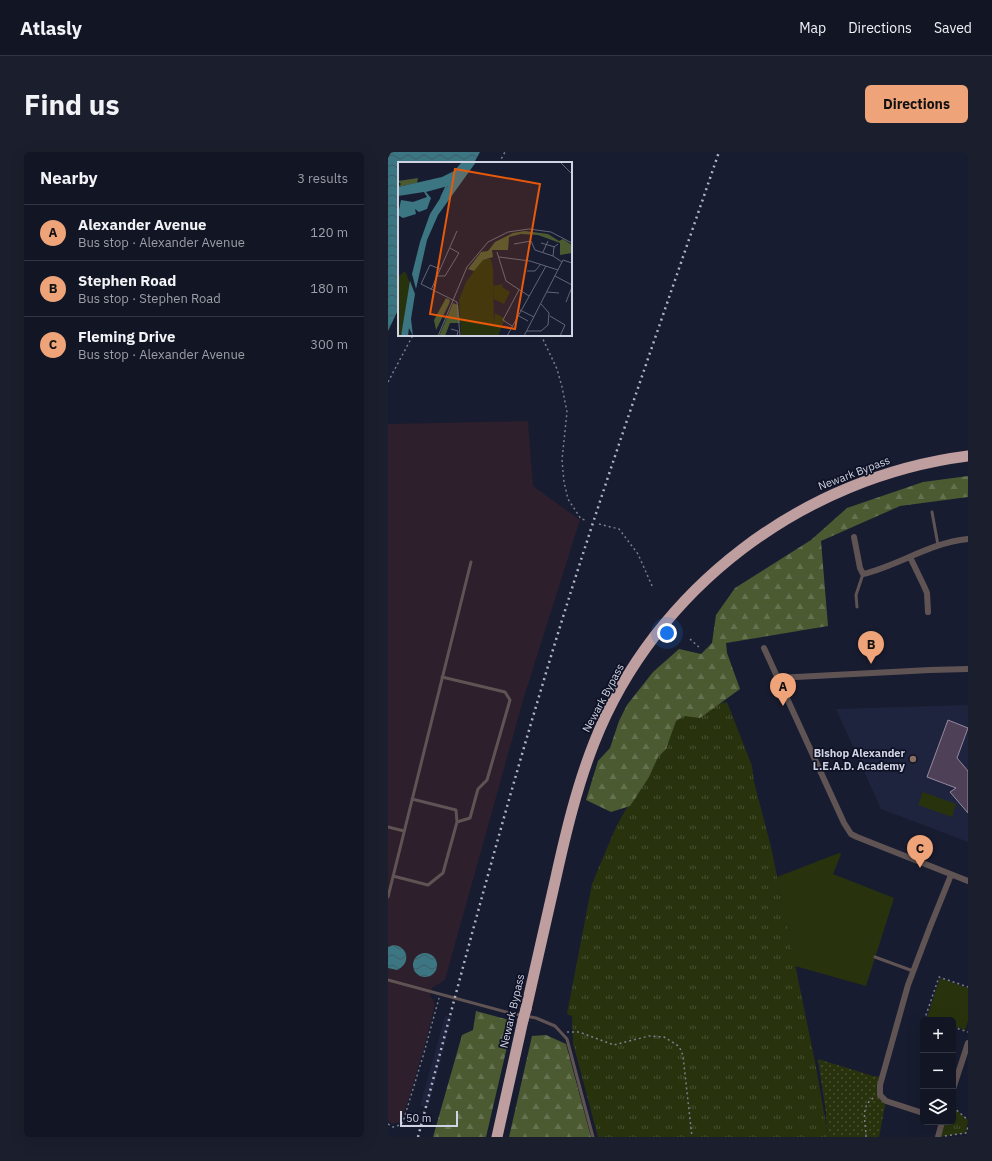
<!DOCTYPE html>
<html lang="en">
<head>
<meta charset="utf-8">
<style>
	body { margin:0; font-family:"IBM Plex Sans",sans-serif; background:#1b1e2c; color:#f1f3f6 }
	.controls { position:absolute; right:12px; bottom:12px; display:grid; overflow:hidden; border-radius:6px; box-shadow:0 4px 16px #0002 }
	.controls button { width:36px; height:36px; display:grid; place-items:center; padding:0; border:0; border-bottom:1px solid #313441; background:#121524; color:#f1f3f6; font:20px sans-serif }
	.scale { position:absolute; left:12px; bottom:10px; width:58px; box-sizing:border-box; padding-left:4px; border:2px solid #d0d3e1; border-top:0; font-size:11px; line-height:14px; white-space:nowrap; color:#d0d3e1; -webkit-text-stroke:3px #0f1226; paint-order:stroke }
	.you { position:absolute; left:279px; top:481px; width:14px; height:14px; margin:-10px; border:3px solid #fff; border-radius:50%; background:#1a73e8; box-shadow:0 0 0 6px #1a73e833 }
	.badge { display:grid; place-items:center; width:26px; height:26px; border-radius:50%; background:#efa378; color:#111; font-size:13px; font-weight:700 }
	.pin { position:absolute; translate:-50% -33px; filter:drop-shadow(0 1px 2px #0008) }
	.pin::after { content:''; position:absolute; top:21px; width:14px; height:12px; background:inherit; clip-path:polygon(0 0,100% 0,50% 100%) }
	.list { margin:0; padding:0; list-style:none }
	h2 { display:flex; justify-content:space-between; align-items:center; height:52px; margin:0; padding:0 16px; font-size:17px }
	h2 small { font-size:13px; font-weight:400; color:#9c9fa6 }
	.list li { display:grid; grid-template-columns:26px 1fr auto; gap:12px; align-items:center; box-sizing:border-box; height:56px; padding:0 16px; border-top:1px solid #313441 }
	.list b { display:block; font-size:15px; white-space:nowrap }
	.list p { margin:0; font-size:13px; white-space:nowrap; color:#9c9fa6 }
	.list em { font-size:13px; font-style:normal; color:#9c9fa6 }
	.icon { flex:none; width:22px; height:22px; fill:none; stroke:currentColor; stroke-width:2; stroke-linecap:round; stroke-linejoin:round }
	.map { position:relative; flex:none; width:580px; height:985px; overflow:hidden; border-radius:6px }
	header { display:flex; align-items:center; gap:24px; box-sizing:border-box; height:56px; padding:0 20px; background:#121524; border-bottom:1px solid #313441 }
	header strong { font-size:19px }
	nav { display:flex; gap:22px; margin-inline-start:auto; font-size:14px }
	.intro { display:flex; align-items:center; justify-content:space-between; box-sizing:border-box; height:96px; padding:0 24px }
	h1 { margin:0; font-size:28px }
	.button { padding:10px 18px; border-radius:6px; background:#efa378; color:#111; font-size:14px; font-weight:700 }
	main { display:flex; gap:24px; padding:0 24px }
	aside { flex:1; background:#121524; border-radius:6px; box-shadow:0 4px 16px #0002 }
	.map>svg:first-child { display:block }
	.built { fill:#1f243e }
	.industrial { fill:#2d1f2b }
	.grass { fill:url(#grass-tufts) }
	.forest { fill:url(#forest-firs) }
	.park { fill:url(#park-dots) }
	.garden { fill:#28330e }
	.water { fill:url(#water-waves) }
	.building { fill:#4e4157; stroke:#9788a0 }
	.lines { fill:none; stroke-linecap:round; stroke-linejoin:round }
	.path { stroke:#7a7e8f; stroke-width:1.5; stroke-dasharray:2 3; stroke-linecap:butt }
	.lane { stroke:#605354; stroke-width:3 }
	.street { stroke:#605354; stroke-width:6 }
	.highway { stroke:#bf9ea0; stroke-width:11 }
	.rail { stroke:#b0b3c2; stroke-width:2.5; stroke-dasharray:2 4; stroke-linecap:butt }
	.highway-bridge { stroke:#bf9ea0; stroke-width:11 }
	.education-dot { fill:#8d6e63; stroke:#0f1226; stroke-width:1.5 }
	.labels { text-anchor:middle; stroke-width:3.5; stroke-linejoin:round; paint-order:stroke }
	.street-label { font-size:11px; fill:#d0d3e1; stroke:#0f1226 }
	.poi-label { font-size:11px; font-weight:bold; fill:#d0d3e1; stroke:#0f1226; text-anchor:end }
	.inset-river { fill:none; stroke:#3c7682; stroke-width:2 }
	.inset-road { fill:none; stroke:#626577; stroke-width:1 }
	.view { fill:#e8590c; fill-opacity:0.15; stroke:#e8590c; stroke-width:2 }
	.inset-edge { fill:none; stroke:#d0d3e1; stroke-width:2 }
</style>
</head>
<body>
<header>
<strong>Atlasly</strong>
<nav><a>Map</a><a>Directions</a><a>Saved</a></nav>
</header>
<div class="intro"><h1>Find us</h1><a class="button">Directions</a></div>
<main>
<aside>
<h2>Nearby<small>3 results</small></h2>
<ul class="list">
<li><span class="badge">A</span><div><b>Alexander Avenue</b><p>Bus stop · Alexander Avenue</p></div><em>120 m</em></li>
<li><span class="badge">B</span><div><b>Stephen Road</b><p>Bus stop · Stephen Road</p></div><em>180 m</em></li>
<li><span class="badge">C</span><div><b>Fleming Drive</b><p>Bus stop · Alexander Avenue</p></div><em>300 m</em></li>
</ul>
</aside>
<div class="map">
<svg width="580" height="985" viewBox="0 0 580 985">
	<defs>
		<pattern id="grass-tufts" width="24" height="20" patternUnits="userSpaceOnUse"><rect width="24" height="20" fill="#28330e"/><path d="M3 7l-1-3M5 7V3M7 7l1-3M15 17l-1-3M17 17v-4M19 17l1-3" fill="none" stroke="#465031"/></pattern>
		<pattern id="forest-firs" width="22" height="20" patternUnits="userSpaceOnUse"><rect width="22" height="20" fill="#4c5a32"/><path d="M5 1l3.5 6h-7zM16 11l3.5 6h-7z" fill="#65714f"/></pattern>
		<pattern id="park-dots" width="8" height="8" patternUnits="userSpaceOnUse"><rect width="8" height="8" fill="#28330e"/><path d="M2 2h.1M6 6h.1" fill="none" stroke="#465031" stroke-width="1.8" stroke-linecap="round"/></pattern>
		<pattern id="water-waves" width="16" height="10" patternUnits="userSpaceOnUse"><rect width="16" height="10" fill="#3c7682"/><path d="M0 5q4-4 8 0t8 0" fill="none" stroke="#3d5d66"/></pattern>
	</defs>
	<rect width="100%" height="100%" fill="#181c30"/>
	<!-- built -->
	<path class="built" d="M580,553V690L493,657L448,557Z
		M57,864L64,865L40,956L32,954Z"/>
	<!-- industrial -->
	<path class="industrial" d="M140,269L145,334L192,368L136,545L57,828L44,836L42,843L47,852L40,882L21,946L13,970L4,972L0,968V272Z"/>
	<!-- grass -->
	<path class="grass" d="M339,550L364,614L366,630L383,695L427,910L438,972L439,985H210L185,891L184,864L179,862L204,732L228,675L292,561Z
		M565,955L580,968L578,981L550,985L554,970H565Z"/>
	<!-- forest -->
	<path class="forest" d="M580,324V345L512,354L433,389L440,474L338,491L339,501L352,537L312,566L296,564L288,569L278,597L270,605L261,625L242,654L223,660L198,648L210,609L222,596L231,569L239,553L265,520L291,497L313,502L324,491L328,463L347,436L423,388L459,356L535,330Z
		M88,859L121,868L119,895L98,985H45L74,883L85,878Z
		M158,883L178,892L203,985H121L144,884Z"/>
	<!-- park -->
	<path class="park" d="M430,907L485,924L494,925L492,933L498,949L491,985H439L438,961Z"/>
	<!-- garden -->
	<path class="garden" d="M535,640L568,652L564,665L530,653Z
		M451,701L453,702L445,722L506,746L478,834L407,814L389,725Z
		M552,826L580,836V869L577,878L565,874V868H547L539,865Z"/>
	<!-- water -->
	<path class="water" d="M3,0H92L86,11H11V156L0,179V6Z
		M5,793C21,794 23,812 9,818L0,816V795Z
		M25 813a12 12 0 1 1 24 0a12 12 0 1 1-24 0Z"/>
	<!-- building -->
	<path class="building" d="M560,568L580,576L569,606L580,619V661L562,640L568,636L539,625Z"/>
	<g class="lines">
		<!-- path -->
		<path class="path" d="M111,11L117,0
			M153,183L169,217L174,235L179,260L174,308L176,330L180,347L193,367L198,368
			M0,230L25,183
			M211,372L231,377L250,402L265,436
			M302,487L312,496
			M544,868L537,866L551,825L580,835
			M565,875L580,880
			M179,880H191L226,893L261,884L276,885L289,893L293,898L295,904L304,985
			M565,955L580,968
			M0,972L5,975L12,973L15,970L36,901L51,846
			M557,984L578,981L580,975
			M478,985C478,970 471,954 487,945"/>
		<!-- lane -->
		<path class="lane" d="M544,360L550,393
			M469,455L468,443L475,422
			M24,647L68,658L69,670
			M0,675L16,679
			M5,724L40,733L55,721L69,670L82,666L90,637L99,628L122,548L117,540L54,525
			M0,745L83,410
			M487,805L525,819
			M0,828L122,861L148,866L167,874L179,887L205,985"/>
		<!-- street -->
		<path class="street" d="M466,385L472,416L475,422C512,413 541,391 580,387
			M522,405L536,434L539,441L540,460
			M376,496L456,671L463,682L469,685L580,729
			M389,526L542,518L580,517
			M565,937L580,891
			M535,961L498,949L492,943V933L520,833L542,775L563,723
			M550,985L554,970"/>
		<!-- highway -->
		<path class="highway" d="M138,857C148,813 158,769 168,725C178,680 189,634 206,591C267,436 415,325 580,304
			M109,985L135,868"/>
		<!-- rail -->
		<path class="rail" d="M30,985C70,833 110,681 155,531C208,352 271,176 331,0"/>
		<!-- highway-bridge -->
		<path class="highway-bridge" d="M135,868L138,857"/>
	</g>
	<!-- markers -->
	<circle class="education-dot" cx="525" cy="607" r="4"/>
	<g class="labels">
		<!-- street labels -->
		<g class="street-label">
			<text transform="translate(466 321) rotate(-21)" y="4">Newark Bypass</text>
			<text transform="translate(215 546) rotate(-62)" y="4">Newark Bypass</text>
			<text transform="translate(124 859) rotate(-77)" y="4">Newark Bypass</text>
		</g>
		<!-- poi labels -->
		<g class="poi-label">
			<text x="517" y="605">Bishop Alexander<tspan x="517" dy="13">L.E.A.D. Academy</tspan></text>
		</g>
	</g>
	<!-- overview -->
	<g transform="translate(10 10)">
		<rect width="174" height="174" fill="#181c30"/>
		<path d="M85,97H93L95,107L96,161L94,174H63L61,138L68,120ZM7,109L12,121L3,174H0V115Z" fill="#28330e"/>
		<path d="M20,16L19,21L0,25L3,22L0,19ZM127,69L150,72L161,79L165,77L174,83V91L162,93V81L140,73L123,72L111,75L110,88H94L95,95L85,98L76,109L70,107L83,90L90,89L97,80L115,71ZM48,136L52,138L51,142L38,168L36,158ZM55,141L60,143L62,161H52L47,174H41Z" fill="#4c5a32"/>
		<path d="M97,151L106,156V159L100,174H94Z" fill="#28330e"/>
		<path d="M105,122L104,125L112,130L106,142L96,137L95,124Z" fill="#28330e"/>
		<path d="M64,0H78L40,53L29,78L18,127L14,112L22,80L32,52L50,24L28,30L33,36L29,47L21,50L17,47L18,52L5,56L0,53L3,38L15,40L29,35L26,30L0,34V25L44,15L56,9ZM12,119L17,132L13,157L15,174L11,166L10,174H3Z" fill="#3c7682"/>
		<path class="inset-river" d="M43,36L50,21"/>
		<path class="inset-road" d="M162,0L174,12M143,81L157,85M116,82L133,79L137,88L155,94L164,100M99,90L108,119L131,134M145,90L150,79M155,94L156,85L160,82M101,95L132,99L160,108M42,107L32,103L23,122L59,140L62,174M129,109H137L143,102M39,114H47L61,91L52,86M157,114L174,123M33,128L59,69M149,130L161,131M168,140L174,125M122,148L136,155M119,153L130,159M152,154L167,163L162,174M114,164L105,158L121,128M53,167L60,169L59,174M129,169H143L150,163L151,151L143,142M40,174L69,105L90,80L110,70L131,67L153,70L174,81M109,174L148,104M126,174L165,98L174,101"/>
		<path class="view" d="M57,7L142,22L117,167L32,152Z"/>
		<rect width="174" height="174" class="inset-edge"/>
	</g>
</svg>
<div class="controls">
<button>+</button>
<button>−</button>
<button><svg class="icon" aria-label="layers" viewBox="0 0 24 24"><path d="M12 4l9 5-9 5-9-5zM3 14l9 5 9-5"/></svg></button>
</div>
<div class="scale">50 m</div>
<div class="you"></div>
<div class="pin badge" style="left:395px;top:554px">A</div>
<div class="pin badge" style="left:483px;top:512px">B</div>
<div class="pin badge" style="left:532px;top:716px">C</div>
</div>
</main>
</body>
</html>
